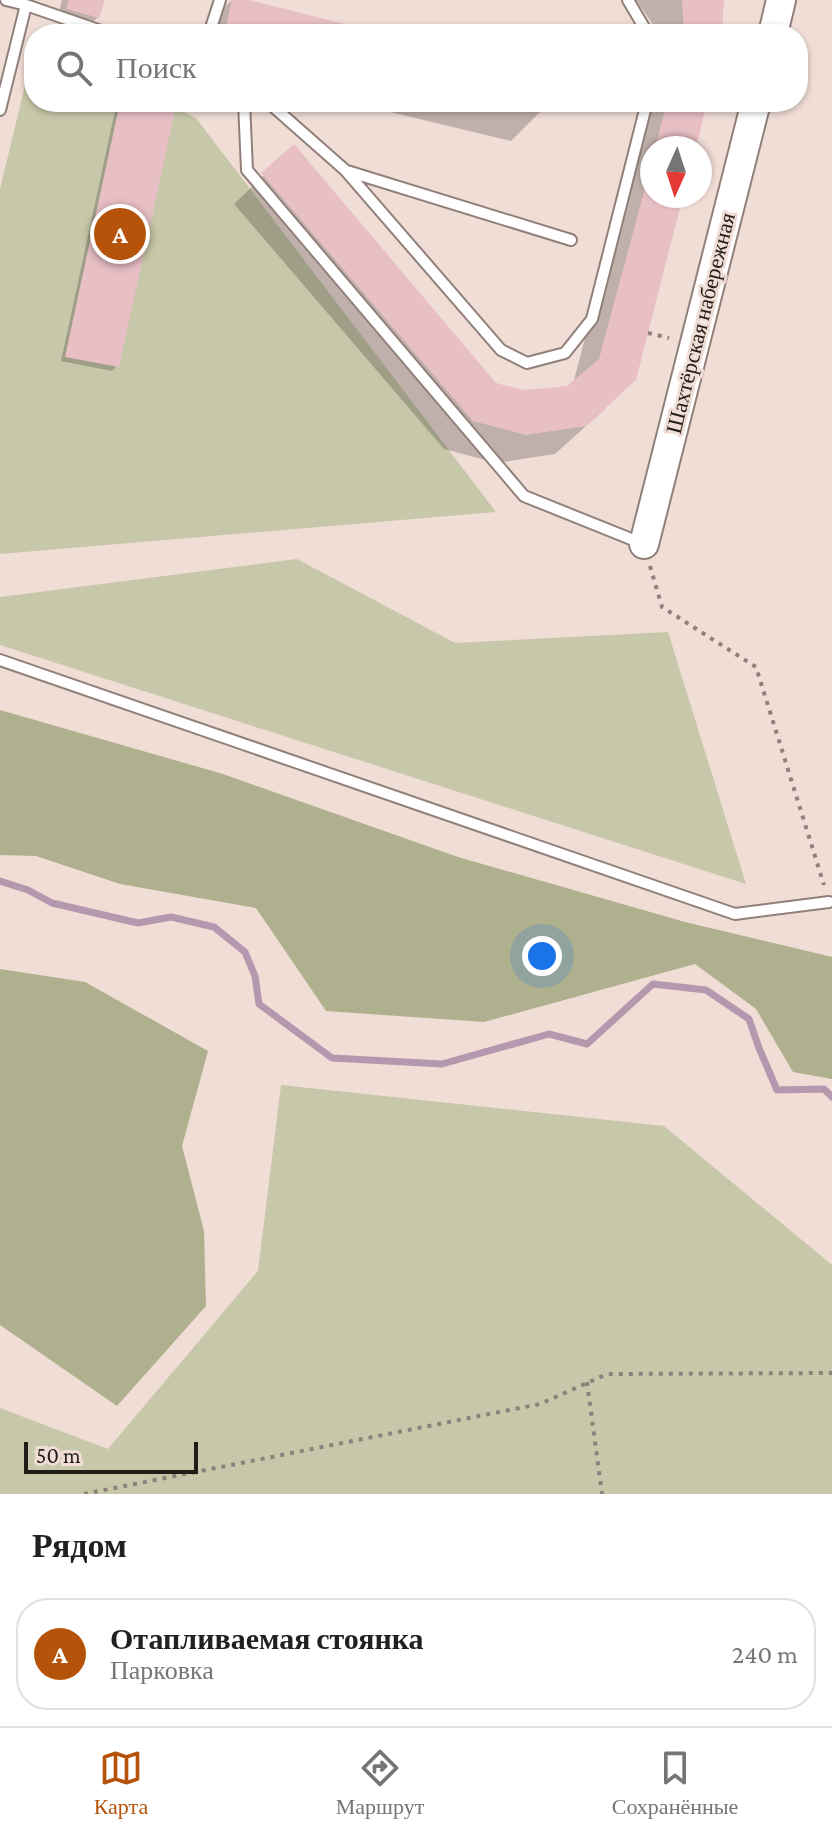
<!DOCTYPE html>
<html lang="ru">
<head>
<meta charset="utf-8">
<style>
	body { margin:0; font-family:"Crimson Pro",serif; background:#f6f6f6; color:#202124 }
	.compass { position:absolute; left:640px; top:136px; width:72px; height:72px; border-radius:50%; background:#fff; box-shadow:0 2px 6px #0004; rotate:183deg }
	.scale { position:absolute; left:24px; bottom:20px; width:174px; box-sizing:border-box; padding-left:8px; border:4px solid #221c19; border-top:0; font-size:22px; line-height:28px; white-space:nowrap; color:#221c19; -webkit-text-stroke:6px #f0ddd6; paint-order:stroke }
	.you { position:absolute; left:542px; top:956px; width:28px; height:28px; margin:-20px; border:6px solid #fff; border-radius:50%; background:#1a73e8; box-shadow:0 0 0 12px #1a73e833 }
	.badge { display:grid; place-items:center; width:52px; height:52px; border-radius:50%; background:#b45309; color:#fff; font-size:26px; font-weight:700 }
	.pin { position:absolute; translate:-50% -50%; border:4px solid #fff; box-shadow:0 2px 8px #0006 }
	.list { margin:0; padding:0; list-style:none }
	h2 { display:flex; justify-content:space-between; align-items:center; height:104px; margin:0; padding:0 32px; font-size:34px }
	h2 small { font-size:26px; font-weight:400; color:#757577 }
	.list li { display:grid; grid-template-columns:52px 1fr auto; gap:24px; align-items:center; box-sizing:border-box; height:112px; margin:0 16px 16px; padding:0 16px; border:2px solid #e0e0e0; border-radius:32px }
	.list b { display:block; font-size:30px; white-space:nowrap }
	.list p { margin:0; font-size:26px; white-space:nowrap; color:#757577 }
	.list em { font-size:26px; font-style:normal; color:#757577 }
	.icon { flex:none; width:44px; height:44px; fill:none; stroke:currentColor; stroke-width:2; stroke-linecap:round; stroke-linejoin:round }
	.map { position:relative; flex:none; width:832px; height:1494px; overflow:hidden }
	.search { position:absolute; background:#fff; box-shadow:0 2px 6px #0004; left:24px; right:24px; top:24px; height:88px; display:flex; align-items:center; gap:20px; box-sizing:border-box; padding:0 28px; border-radius:32px; color:#757577; font-size:30px }
	.sheet { height:232px; background:#fff }
	nav { display:flex; justify-content:space-around; align-items:center; box-sizing:border-box; height:112px; border-top:2px solid #e0e0e0; background:#fff; font-size:22px; color:#757577 }
	nav a { display:grid; justify-items:center; gap:4px }
	nav .on { color:#b45309 }
	.map>svg:first-child { display:block }
	.green { fill:#c7c7a9 }
	.forest { fill:#afb08d }
	.shadow { fill:#0003 }
	.lines { fill:none; stroke-linecap:round; stroke-linejoin:round }
	.stream { stroke:#b597ae; stroke-width:7 }
	.building { fill:#e8bfc5 }
	.lane-casing { stroke:#91807a; stroke-width:14 }
	.secondary-casing { stroke:#91807a; stroke-width:32 }
	.path { stroke:#8e817c; stroke-width:4; stroke-dasharray:4 6; stroke-linecap:butt }
	.lane { stroke:#fff; stroke-width:10 }
	.secondary { stroke:#fff; stroke-width:28 }
	.labels { text-anchor:middle; stroke-width:6; stroke-linejoin:round; paint-order:stroke }
	.street-label { font-size:22px; fill:#221c19; stroke:#f0ddd6 }
</style>
</head>
<body>
<div class="map">
<svg width="832" height="1494" viewBox="0 0 832 1494">
	<rect width="100%" height="100%" fill="#f0ddd6"/>
	<!-- green -->
	<path class="green" d="M34,48V102H163L196,118L496,512L0,554V189Z
		M297,559L455,643L668,632L746,884L0,645V597Z
		M281,1085L664,1126L832,1265V1494H0V1408L108,1449L258,1271Z"/>
	<!-- forest -->
	<path class="forest" d="M0,710L223,774L458,857L685,922L832,957V1079L793,1072L756,1009L695,964L484,1022L326,1011L256,908L120,884L36,856L0,855Z
		M0,969L85,982L208,1051L182,1146L204,1231L206,1306L117,1406L0,1325Z"/>
	<!-- shadow -->
	<path class="shadow" d="M62,0H103L98,17L87,28L57,20Z
		M232,0H240L381,34H203L205,27Z
		M636,0H721L720,34H654V26Z
		M120,102H126L117,366L112,371L61,361L116,106Z
		M348,102H542L540,112L511,141Z
		M647,102H705L694,148H652V196H681L605,409L555,454L497,463L444,449L234,204L294,147L495,385L525,392L568,388L573,384Z"/>
	<g class="lines">
		<!-- stream -->
		<path class="stream" d="M0,881L28,890L52,903L138,923L171,917L214,927L245,952L255,976L259,1004L332,1058L442,1064L549,1034L587,1044L653,984L706,990L749,1019L759,1048L777,1090L824,1089L832,1097"/>
	</g>
	<!-- building -->
	<path class="building" d="M69,0H105L99,18L66,9Z
		M232,0H249L385,34H224Z
		M682,0H724L722,34H684Z
		M120,102H135L175,111L119,367L65,357Z
		M499,102H544L542,113Z
		M667,102H707L696,148H655Z
		M294,144L496,383L525,390L567,386L599,359L652,162V196H683L636,380L586,426L526,435L473,421L261,173Z"/>
	<g class="lines">
		<defs>
			<path id="lane" d="M6,0L26,5
				M628,0L648,34
				M209,34L220,0
				M244,102L247,170L524,496L641,543
				M268,102L345,170L501,350L527,363L565,353L592,319L647,102
				M0,110L26,5L110,34
				M347,171L571,240
				M0,660L735,914L829,902"/>
			<path id="secondary" d="M773,34L781,0
				M644,544L756,102"/>
		</defs>
		<!-- lane casing -->
		<use href="#lane" class="lane-casing"/>
		<!-- secondary casing -->
		<use href="#secondary" class="secondary-casing"/>
		<!-- path -->
		<path class="path" d="M648,333L669,338
			M650,566L662,607L756,667L824,885
			M587,1382L602,1494
			M84,1494L540,1404L607,1374L832,1373"/>
		<!-- lane -->
		<use href="#lane" class="lane"/>
		<!-- secondary -->
		<use href="#secondary" class="secondary"/>
	</g>
	<g class="labels">
		<!-- street labels -->
		<g class="street-label">
			<text transform="translate(700 323) rotate(-76)" y="8">Шахтёрская набережная</text>
		</g>
	</g>
</svg>
<svg class="compass" viewBox="-18 -18 36 36"><path d="M0-13l5 13h-10z" fill="#e53935"/><path d="M0 13l5-13h-10z" fill="#757577"/></svg>
<div class="scale">50 m</div>
<div class="you"></div>
<div class="pin badge" style="left:120px;top:234px">A</div>
<div class="search"><svg class="icon" aria-label="search" viewBox="0 0 24 24"><circle cx="10" cy="10" r="6"/><path d="M15 15l6 6"/></svg>Поиск</div>
</div>
<section class="sheet">
<h2>Рядом<small></small></h2>
<ul class="list">
<li><span class="badge">A</span><div><b>Отапливаемая стоянка</b><p>Парковка</p></div><em>240 m</em></li>
</ul>
</section>
<nav>
<a class="on"><svg class="icon" aria-label="map" viewBox="0 0 24 24"><path d="M3 6l6-2 6 2 6-2v14l-6 2-6-2-6 2zM9 4v14M15 6v14"/></svg>Карта</a>
<a><svg class="icon" aria-label="directions" viewBox="0 0 24 24"><path d="M12 3l9 9-9 9-9-9zM9 14v-3h6M13 9l2 2-2 2"/></svg>Маршрут</a>
<a><svg class="icon" aria-label="saved" viewBox="0 0 24 24"><path d="M7 4h10v16l-5-4-5 4z"/></svg>Сохранённые</a>
</nav>
</body>
</html>
